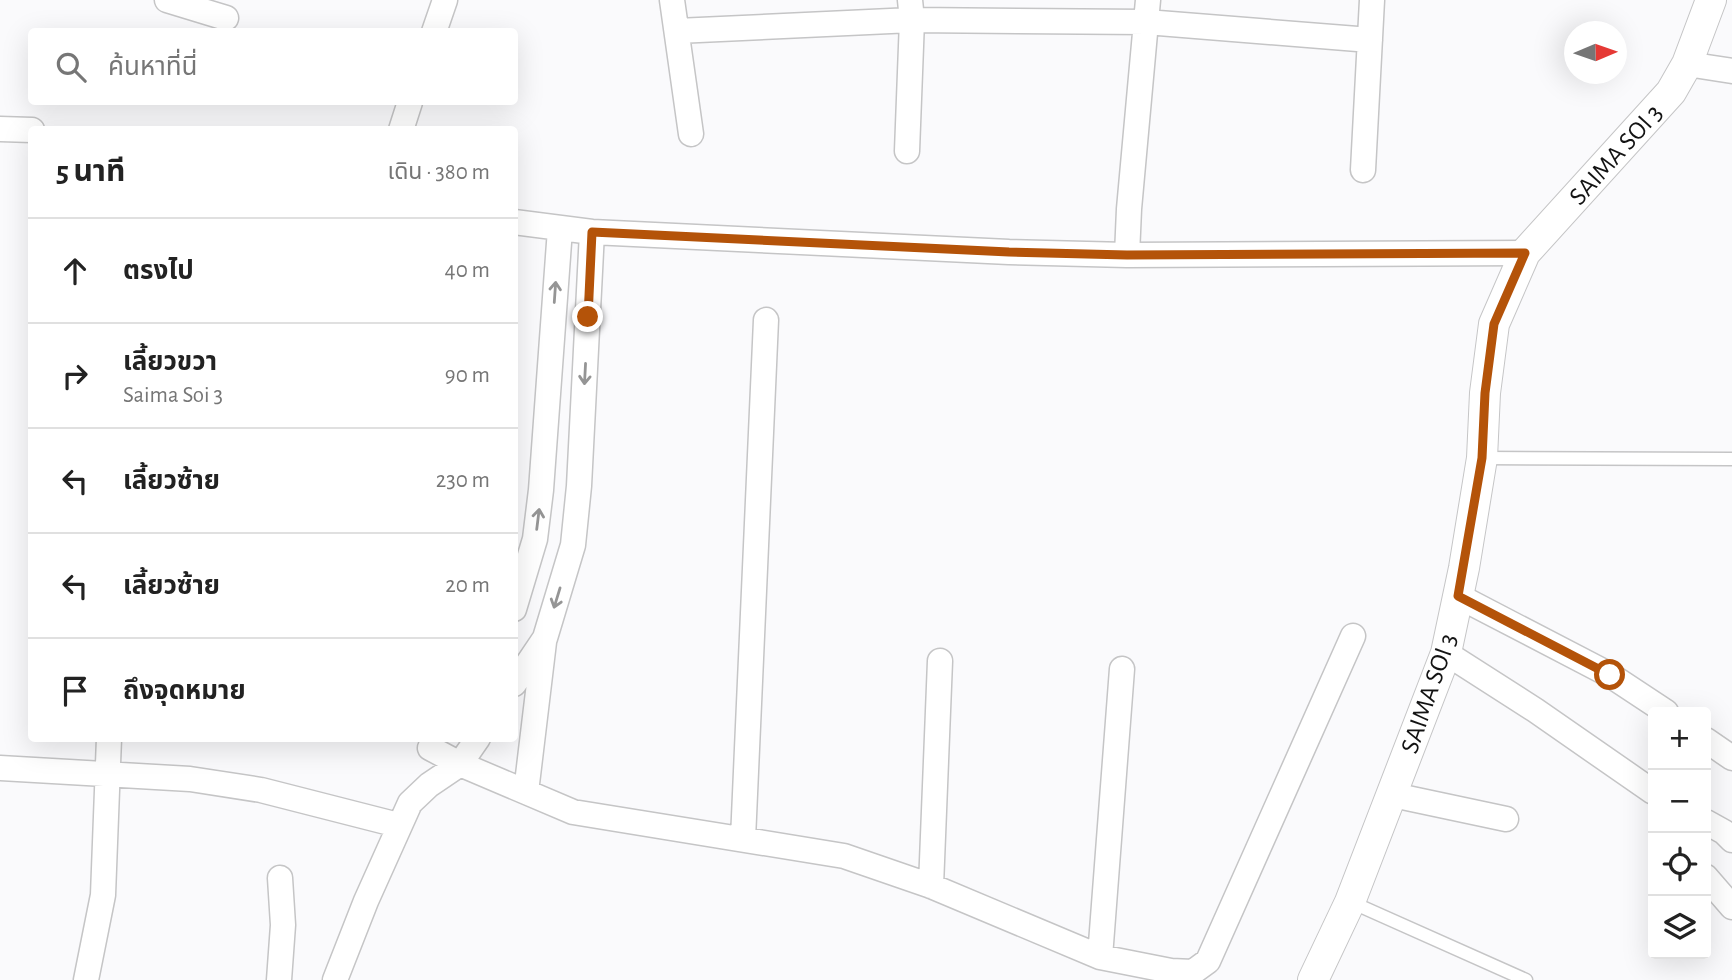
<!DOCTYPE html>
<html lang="th">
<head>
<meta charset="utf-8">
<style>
	body { margin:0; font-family:"Alegreya Sans","Noto Sans Thai",sans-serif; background:#f2f2f2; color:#222 }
	.controls { position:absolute; right:21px; bottom:21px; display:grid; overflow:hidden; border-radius:7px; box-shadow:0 7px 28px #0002 }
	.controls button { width:63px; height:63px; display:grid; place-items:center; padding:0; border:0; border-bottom:2px solid #e0e0e0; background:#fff; color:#222; font:35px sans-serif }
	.compass { position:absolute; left:1564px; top:21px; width:63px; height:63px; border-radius:50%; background:#fff; box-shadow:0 7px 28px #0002; rotate:88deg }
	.stop { position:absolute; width:21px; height:21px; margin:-16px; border:5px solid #b45309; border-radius:50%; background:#fff }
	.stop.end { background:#b45309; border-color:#fff; box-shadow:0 2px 7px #0008 }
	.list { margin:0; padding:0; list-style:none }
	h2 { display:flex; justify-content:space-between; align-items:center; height:91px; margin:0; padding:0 28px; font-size:30px }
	h2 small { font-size:23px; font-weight:400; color:#767676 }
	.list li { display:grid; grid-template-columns:46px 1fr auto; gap:21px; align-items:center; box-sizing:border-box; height:105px; padding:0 28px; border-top:2px solid #e0e0e0 }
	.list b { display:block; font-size:26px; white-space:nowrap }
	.list p { margin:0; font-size:23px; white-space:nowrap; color:#767676 }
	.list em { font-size:23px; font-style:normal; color:#767676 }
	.icon { flex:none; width:38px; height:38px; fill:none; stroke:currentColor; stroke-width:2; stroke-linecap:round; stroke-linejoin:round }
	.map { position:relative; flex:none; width:1732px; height:980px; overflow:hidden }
	.search { position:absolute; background:#fff; box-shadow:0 7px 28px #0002; left:28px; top:28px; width:490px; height:77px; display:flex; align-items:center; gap:18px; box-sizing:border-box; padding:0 24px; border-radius:7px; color:#767676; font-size:26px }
	.panel { position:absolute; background:#fff; box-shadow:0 7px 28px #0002; left:28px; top:126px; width:490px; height:616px; border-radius:7px }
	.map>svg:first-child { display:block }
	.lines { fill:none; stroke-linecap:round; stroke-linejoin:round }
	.service-casing { stroke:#c5c5c6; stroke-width:15 }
	.minor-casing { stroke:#c5c5c6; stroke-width:27 }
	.tertiary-casing { stroke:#c5c5c6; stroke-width:32 }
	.service { stroke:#fff; stroke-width:12 }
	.minor { stroke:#fff; stroke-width:24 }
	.tertiary { stroke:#fff; stroke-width:30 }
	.oneway { stroke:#959595 }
	.route { stroke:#b45309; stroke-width:9 }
	.labels { text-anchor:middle; stroke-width:6; stroke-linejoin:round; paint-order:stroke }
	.street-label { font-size:26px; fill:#131313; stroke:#fff }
</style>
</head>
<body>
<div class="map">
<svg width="1732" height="980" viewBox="0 0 1732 980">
	<rect width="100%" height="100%" fill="#fafafc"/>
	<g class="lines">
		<defs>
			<path id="service" d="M1482,458L1732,459
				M1351,902L1526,980"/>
			<path id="minor" d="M167,0L226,18
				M672,0L691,134
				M677,31L912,20L1146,22L1370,40
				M434,32L445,0
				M1687,64L1732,71
				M0,129L32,130
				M401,130L410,102
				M907,151L912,20L910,0
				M1363,170L1372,0
				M514,222L592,232L1009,252L1127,255L1525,253
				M1127,255L1129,209L1148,0
				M1458,596L1610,675L1666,712
				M514,609L535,539L541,490L560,229
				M1446,653L1535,710L1653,792
				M514,684L545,638L573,545L579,486L592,232
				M1706,740L1732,758
				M430,748L460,764L573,812L844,856L931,886L1100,957L1171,971L1193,972L1208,961L1353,636
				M0,768L190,779L261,790L398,825
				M526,792L544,642
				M1393,795L1506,819
				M1706,822L1724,832L1732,840
				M743,839L766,320
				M1706,877L1732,907
				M931,886L940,661
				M1100,957L1122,669
				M86,980L103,895L109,738
				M279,980L283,925L280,878
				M335,980L366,901L410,803L429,785L460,764L478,738"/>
			<path id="tertiary" d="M1313,980L1350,902L1446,653L1464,568L1482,458L1485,393L1494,324L1525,253L1671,92L1687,64L1711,0"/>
		</defs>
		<!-- service casing -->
		<use href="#service" class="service-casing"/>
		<!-- minor casing -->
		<use href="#minor" class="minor-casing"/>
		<!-- tertiary casing -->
		<use href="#tertiary" class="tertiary-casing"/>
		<!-- service -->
		<use href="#service" class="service"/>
		<!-- minor -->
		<use href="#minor" class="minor"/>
		<!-- tertiary -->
		<use href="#tertiary" class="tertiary"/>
	</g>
	<!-- one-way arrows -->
	<defs><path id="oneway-shaft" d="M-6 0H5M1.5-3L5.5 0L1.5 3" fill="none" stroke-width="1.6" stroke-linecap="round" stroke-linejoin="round" transform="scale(1.75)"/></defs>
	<g class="oneway">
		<use href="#oneway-shaft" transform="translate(555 292) rotate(-86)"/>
		<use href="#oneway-shaft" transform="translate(585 374) rotate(93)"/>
		<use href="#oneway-shaft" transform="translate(538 519) rotate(-83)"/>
		<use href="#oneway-shaft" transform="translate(557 598) rotate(107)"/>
	</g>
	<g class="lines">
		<!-- route -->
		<path class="route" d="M588,317L592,232L1009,252L1127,255L1525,253L1494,324L1485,393L1482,458L1458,596L1610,675"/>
	</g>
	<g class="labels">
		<!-- street labels -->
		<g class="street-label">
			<text transform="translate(1615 154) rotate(-48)" y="9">SAIMA SOI 3</text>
			<text transform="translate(1428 693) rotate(-71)" y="9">SAIMA SOI 3</text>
		</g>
	</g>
</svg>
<div class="controls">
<button>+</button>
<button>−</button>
<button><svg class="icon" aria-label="locate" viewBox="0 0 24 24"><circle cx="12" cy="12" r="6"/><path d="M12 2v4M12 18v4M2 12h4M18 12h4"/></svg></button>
<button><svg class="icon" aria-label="layers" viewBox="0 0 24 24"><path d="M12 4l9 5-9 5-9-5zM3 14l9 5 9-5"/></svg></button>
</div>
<svg class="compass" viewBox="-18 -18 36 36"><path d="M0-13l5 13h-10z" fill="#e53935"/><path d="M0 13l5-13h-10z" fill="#767676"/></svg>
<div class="stop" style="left:1610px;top:675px"></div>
<div class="stop end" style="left:588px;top:317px"></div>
<div class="search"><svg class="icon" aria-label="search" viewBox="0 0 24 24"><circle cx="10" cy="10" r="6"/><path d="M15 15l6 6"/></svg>ค้นหาที่นี่</div>
<section class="panel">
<h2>5 นาที<small>เดิน · 380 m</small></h2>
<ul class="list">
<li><svg class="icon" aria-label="ahead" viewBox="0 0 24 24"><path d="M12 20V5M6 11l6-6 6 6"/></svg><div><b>ตรงไป</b></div><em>40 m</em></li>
<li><svg class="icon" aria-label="right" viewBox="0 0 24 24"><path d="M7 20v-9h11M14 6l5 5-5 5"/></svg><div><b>เลี้ยวขวา</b><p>Saima Soi 3</p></div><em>90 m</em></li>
<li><svg class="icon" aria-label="left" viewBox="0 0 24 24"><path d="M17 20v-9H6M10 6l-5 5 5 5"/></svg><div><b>เลี้ยวซ้าย</b></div><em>230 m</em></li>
<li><svg class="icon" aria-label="left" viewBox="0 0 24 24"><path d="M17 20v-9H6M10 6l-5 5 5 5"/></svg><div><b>เลี้ยวซ้าย</b></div><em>20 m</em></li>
<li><svg class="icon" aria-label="arrive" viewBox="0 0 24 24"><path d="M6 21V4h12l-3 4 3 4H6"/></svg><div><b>ถึงจุดหมาย</b></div></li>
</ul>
</section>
</div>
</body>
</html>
